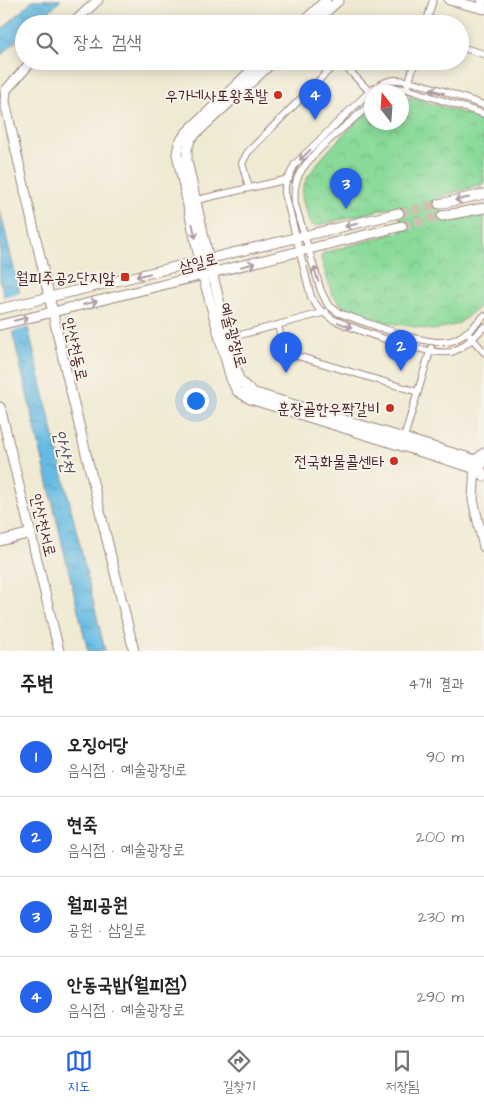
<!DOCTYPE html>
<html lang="ko">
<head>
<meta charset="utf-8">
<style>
	body { margin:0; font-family:"Architects Daughter","Poor Story",sans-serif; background:#f2f2f2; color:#202124 }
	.compass { position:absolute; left:364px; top:85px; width:45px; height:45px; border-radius:50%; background:#fff; box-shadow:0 2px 12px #0003; rotate:343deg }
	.you { position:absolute; left:195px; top:400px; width:18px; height:18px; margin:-12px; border:4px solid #fff; border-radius:50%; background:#1a73e8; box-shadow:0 0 0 8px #1a73e833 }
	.badge { display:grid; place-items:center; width:32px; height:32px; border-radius:50%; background:#2563eb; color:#fff; font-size:16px; font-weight:700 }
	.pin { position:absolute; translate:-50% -41px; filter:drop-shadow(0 1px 2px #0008) }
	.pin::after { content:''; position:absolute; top:26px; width:18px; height:15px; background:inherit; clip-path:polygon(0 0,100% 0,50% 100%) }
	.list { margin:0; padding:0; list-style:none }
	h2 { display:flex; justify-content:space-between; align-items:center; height:65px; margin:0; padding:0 20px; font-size:21px }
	h2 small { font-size:16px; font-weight:400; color:#757577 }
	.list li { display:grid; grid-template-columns:32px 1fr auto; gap:15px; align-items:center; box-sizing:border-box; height:80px; padding:0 20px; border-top:1px solid #e0e0e0 }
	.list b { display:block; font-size:19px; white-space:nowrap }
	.list p { margin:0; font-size:16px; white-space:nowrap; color:#757577 }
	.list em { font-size:16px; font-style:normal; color:#757577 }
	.icon { flex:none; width:28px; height:28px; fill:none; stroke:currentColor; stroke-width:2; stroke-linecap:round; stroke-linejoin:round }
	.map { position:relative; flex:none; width:484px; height:651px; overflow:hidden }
	.search { position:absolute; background:#fff; box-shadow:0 2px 12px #0003; left:15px; right:15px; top:15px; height:55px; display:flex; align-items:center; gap:12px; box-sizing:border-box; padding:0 18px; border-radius:28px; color:#757577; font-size:19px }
	.sheet { height:385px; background:#fff }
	nav { display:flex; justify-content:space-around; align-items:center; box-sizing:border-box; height:70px; border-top:1px solid #e0e0e0; background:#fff; font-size:14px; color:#757577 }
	nav a { display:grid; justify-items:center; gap:2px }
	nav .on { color:#2563eb }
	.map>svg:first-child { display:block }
	.park { fill:url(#park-crowns); stroke:#6a7c62 }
	.water { fill:url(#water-ripples); stroke:#586d87 }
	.pier { fill:#f0ead3 }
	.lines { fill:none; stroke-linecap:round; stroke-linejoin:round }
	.secondary-tunnel { stroke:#cfc1b1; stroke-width:9; stroke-dasharray:9 4.5; stroke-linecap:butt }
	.street-casing { stroke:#9d847f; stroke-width:8 }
	.secondary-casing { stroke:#9d847f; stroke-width:11 }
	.street { stroke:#fff; stroke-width:6 }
	.secondary { stroke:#fff; stroke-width:9 }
	.oneway { stroke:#ae9aa0 }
	.poi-dot { fill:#c8321e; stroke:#f7f3e8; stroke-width:2 }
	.labels { text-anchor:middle; stroke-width:4; stroke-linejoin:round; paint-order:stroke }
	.poi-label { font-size:16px; fill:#4a1f2b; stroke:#f7f3e8; text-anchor:end }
	.street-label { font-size:16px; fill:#4a1f2b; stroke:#f7f3e8 }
	.water-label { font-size:18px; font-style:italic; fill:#524e62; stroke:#f7f3e8 }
</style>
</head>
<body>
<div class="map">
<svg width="484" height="651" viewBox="0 0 484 651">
	<defs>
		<pattern id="park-crowns" width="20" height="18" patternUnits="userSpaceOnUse" patternTransform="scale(1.25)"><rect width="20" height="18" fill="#8ada9a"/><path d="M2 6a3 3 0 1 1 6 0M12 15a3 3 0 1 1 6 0" fill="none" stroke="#79bb85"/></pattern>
		<pattern id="water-ripples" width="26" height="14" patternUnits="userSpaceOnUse" patternTransform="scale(1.25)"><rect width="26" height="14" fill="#66bbe3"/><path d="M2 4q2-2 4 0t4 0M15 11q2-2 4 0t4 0" fill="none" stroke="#5697b8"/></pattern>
	</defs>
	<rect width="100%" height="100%" fill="#f7f3e8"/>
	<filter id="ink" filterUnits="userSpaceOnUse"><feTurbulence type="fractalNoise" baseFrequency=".02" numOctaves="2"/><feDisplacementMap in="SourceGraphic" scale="10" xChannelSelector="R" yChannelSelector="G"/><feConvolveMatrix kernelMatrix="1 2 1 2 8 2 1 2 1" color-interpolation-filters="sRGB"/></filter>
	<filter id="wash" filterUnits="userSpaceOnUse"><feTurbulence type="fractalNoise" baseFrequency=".0096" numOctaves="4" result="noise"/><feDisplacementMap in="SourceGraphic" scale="20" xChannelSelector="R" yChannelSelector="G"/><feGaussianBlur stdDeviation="1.12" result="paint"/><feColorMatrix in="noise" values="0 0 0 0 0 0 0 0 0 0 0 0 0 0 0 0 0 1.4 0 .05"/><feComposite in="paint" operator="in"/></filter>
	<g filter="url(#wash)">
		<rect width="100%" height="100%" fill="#f0ead3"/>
		<!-- park -->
		<path class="park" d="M402,94L484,120V184L438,197L444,222L484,212V303L458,324L433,330L385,322L343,307L332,294L321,258L323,253L403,231L397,206L315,226L311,224C308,215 302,204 302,194C302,171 354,125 371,108L372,122H402Z"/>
		<!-- water -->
		<path class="water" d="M33,0H61L35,24H24V34L0,56V31Z
			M0,210L105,651H88L78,610L0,279Z"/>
		<!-- pier -->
		<path class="pier" d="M22,292L30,327L10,332L2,297Z"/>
	</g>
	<g filter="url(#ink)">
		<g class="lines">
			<!-- secondary-tunnel -->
			<path class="secondary-tunnel" d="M399,213L439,204
				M402,226L442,216"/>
			<defs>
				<path id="street" d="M426,24L433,0
					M460,47L484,54
					M340,61L371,93
					M408,85L415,61
					M383,92L393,88L407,89L484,114
					M372,103C352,121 308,154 298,177C294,186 294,194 295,204L321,291L328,305L339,313C364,321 432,350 454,340C466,335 475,325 484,316
					M484,105C461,98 416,79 394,80C384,81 376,87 369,92L295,164L285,185V193L311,297L319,309L332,319C354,329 433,359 454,351C466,346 475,336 484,327
					M249,188L242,163L248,152L338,61
					M192,201L289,179
					M278,325L284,352L418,392
					M470,336L484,352
					M225,339L326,312
					M403,441L431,348"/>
				<path id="secondary" d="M449,0L484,9
					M482,0L484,1
					M72,24L98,0
					M301,24L326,0
					M313,24L339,0
					M32,61L6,90L5,102L66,371L134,651
					M261,61L186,133L179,143L177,154L203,276L231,379L237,391L250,399L473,468L484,463
					M274,61L191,138L187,149V161L209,260L239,380L252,392L476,460L484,453
					M439,204L484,194
					M442,216L484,208
					M0,309L399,213
					M0,325L402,226
					M0,407L59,651
					M477,462L484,476
					M475,463L473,500L484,547
					M0,541L31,533"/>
			</defs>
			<!-- street casing -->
			<use href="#street" class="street-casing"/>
			<!-- secondary casing -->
			<use href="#secondary" class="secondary-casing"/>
			<!-- street -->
			<use href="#street" class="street"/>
			<!-- secondary -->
			<use href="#secondary" class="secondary"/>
		</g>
		<!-- one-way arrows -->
		<defs><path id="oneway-shaft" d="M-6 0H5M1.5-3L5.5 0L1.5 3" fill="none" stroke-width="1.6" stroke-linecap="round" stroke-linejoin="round" transform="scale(1.25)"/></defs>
		<g class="oneway">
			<use href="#oneway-shaft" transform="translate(437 91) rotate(-163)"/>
			<use href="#oneway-shaft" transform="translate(305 155) rotate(136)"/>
			<use href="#oneway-shaft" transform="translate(462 199) rotate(168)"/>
			<use href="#oneway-shaft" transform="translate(352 225) rotate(166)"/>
			<use href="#oneway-shaft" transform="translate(194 231) rotate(78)"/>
			<use href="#oneway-shaft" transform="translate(248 265) rotate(-14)"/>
			<use href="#oneway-shaft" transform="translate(316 274) rotate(-107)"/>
			<use href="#oneway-shaft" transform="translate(143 275) rotate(167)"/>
			<use href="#oneway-shaft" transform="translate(90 303) rotate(-14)"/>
			<use href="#oneway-shaft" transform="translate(21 319) rotate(-14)"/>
			<use href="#oneway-shaft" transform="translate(345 325) rotate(21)"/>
		</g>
	</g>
	<!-- markers -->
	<g class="poi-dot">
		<circle cx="278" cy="95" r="5"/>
		<rect x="120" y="272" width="10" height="10" rx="2.5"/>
		<circle cx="390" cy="408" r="5"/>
		<circle cx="394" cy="461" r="5"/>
	</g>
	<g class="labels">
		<!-- poi labels -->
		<g class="poi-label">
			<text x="268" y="101">우가네사또왕족발</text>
			<text x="115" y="283">월피주공2단지앞</text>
			<text x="380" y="414">훈장골한우짝갈비</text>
			<text x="384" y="467">전국화물콜센타</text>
		</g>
		<!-- street labels -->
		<g class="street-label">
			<text transform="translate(198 262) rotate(-14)" y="6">삼일로</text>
			<text transform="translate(234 335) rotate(75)" y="6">예술광장1로</text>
			<text transform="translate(76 349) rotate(77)" y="6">안산천동로</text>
			<text transform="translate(44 525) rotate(76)" y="6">안산천서로</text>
		</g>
		<!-- water labels -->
		<g class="water-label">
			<text transform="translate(64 451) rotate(77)" y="6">안산천</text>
		</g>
	</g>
</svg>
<svg class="compass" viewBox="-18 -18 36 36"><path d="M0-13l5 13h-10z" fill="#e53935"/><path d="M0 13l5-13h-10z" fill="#757577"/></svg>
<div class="you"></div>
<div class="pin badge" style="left:286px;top:373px">1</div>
<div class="pin badge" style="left:401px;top:371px">2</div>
<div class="pin badge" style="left:346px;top:209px">3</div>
<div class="pin badge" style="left:315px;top:120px">4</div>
<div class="search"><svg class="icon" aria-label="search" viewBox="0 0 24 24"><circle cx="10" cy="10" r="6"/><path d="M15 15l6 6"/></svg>장소 검색</div>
</div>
<section class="sheet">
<h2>주변<small>4개 결과</small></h2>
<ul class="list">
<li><span class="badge">1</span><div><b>오징어당</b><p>음식점 · 예술광장1로</p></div><em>90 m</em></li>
<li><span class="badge">2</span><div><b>현죽</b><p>음식점 · 예술광장로</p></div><em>200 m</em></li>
<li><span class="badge">3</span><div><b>월피공원</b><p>공원 · 삼일로</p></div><em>230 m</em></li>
<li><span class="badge">4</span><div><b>안동국밥(월피점)</b><p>음식점 · 예술광장로</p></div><em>290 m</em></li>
</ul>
</section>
<nav>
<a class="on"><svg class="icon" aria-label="map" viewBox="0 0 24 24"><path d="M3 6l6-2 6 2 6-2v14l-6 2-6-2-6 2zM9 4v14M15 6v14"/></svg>지도</a>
<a><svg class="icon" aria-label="directions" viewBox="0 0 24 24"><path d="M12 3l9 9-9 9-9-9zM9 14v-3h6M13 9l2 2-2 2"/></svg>길찾기</a>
<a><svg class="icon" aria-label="saved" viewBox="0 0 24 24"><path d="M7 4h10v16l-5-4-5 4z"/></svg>저장됨</a>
</nav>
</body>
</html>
